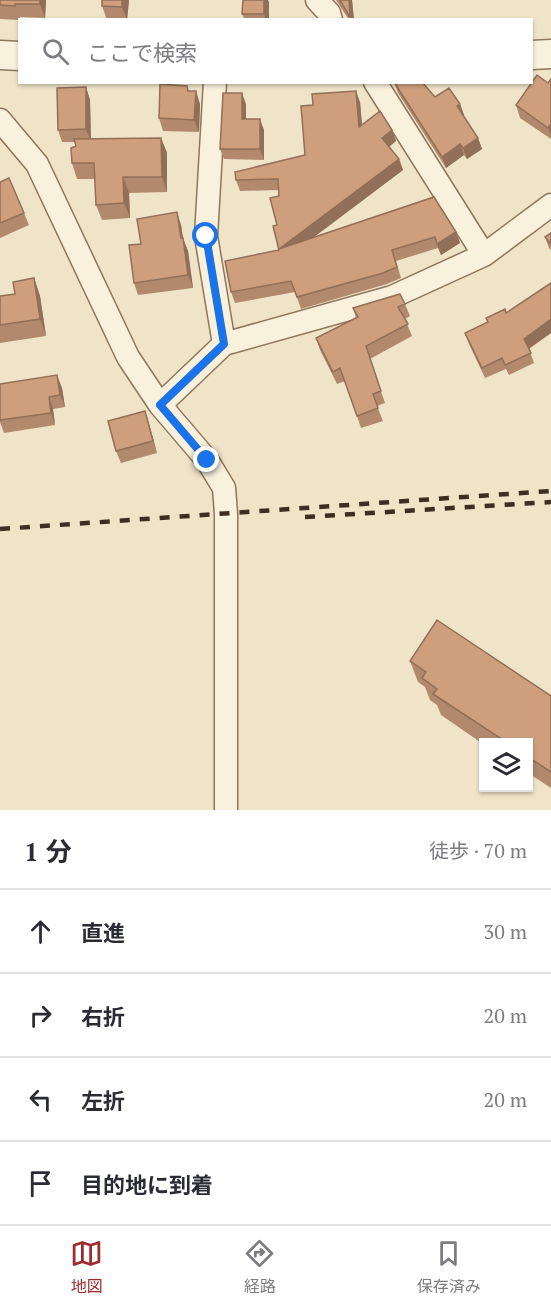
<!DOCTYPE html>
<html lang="ja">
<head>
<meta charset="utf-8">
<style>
	body { margin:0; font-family:"PT Serif","Noto Sans JP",serif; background:#f2f2f3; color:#2b2b33 }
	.controls { position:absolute; right:18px; bottom:18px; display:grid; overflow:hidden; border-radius:0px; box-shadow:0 2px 4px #0004 }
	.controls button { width:54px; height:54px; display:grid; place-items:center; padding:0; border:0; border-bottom:2px solid #e1e1e2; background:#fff; color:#2b2b33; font:30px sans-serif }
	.stop { position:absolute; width:18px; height:18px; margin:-14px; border:4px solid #1a73e8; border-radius:50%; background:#fff }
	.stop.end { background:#1a73e8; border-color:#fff; box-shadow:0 2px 6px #0008 }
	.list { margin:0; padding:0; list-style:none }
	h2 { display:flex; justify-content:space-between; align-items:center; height:78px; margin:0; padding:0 24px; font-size:26px }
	h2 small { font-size:20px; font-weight:400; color:#7c7c81 }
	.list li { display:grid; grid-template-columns:39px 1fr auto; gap:18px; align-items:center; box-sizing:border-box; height:84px; padding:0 24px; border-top:2px solid #e1e1e2 }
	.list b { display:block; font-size:22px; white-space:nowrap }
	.list em { font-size:20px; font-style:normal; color:#7c7c81 }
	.icon { flex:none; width:33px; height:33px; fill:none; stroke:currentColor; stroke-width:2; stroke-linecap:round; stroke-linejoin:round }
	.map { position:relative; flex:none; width:551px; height:810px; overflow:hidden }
	.search { position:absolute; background:#fff; box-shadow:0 2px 4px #0004; left:18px; right:18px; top:18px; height:66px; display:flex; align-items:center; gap:15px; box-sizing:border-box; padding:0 21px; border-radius:0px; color:#7c7c81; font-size:22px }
	.sheet { height:414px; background:#fff }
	nav { display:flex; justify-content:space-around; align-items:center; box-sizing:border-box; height:84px; border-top:2px solid #e1e1e2; background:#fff; font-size:16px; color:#7c7c81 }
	nav a { display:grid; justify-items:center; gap:3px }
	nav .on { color:#9e2a2b }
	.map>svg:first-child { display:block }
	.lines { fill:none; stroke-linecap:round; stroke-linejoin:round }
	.minor-casing { stroke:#8d765c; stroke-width:25 }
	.tertiary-casing { stroke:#8d765c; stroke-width:31 }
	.minor { stroke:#faf1dc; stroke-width:22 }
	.tertiary { stroke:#faf1dc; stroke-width:28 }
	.rail { stroke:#3d2e20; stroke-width:4.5; stroke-dasharray:10 10; stroke-linecap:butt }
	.wall { fill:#b2896c }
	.shaded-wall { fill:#916f58 }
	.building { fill:#cf9f7d; stroke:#916f58; stroke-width:1.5 }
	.route { stroke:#1a73e8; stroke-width:8 }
</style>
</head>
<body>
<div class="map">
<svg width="551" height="810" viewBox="0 0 551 810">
	<rect width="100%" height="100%" fill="#f0e4c8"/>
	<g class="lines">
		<defs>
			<path id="minor" d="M317,0L329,13L331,20
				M215,82L206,236L224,344
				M375,82L484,255
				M0,120L37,164L128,357L160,405L207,460L224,488L226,514V810
				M160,405L224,344L392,297L484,255L551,205"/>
			<path id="tertiary" d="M0,55L20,56
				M532,55L551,54"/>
		</defs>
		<!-- minor casing -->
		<use href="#minor" class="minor-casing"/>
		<!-- tertiary casing -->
		<use href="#tertiary" class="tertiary-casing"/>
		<!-- minor -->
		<use href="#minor" class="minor"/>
		<!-- tertiary -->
		<use href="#tertiary" class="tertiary"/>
		<!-- rail -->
		<path class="rail" d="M305,517L551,502
			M0,529L551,491"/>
	</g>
	<!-- wall -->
	<path class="wall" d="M0,0H46L45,18L20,17V20L0,19Z
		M129,0L127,20H107L102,6Z
		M243,0H268L269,2V20H245L242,14Z
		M336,0H352L354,20H349Z
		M551,79V139L520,118L516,105L548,83Z
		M394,82L435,97L460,104L464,115L463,116L478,138L482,149L467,159L464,155L446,168L398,93Z
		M86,87L90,100L91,139L161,138L167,153V192L129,193L130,218L102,220L96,205L95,179H77L72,163L76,146L75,142H62L58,130Z
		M189,91L200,104L199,132L163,131L159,118Z
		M360,102L362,124L392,130L396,141L389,147L399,159L403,170L313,238L456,232L460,243L441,255L438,248L396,261L401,278L387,284L301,309L295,292L235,303L231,292L279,250L277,225L279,196V190L240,191L236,180L305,155Z
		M246,104V119L264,130V160L224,159L220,149Z
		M0,182L24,213L29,225L0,238Z
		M181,225L183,238L188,251L193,288L138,295L134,283L141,244Z
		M551,233V250L549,248L545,237Z
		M34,278L40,296L46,336L0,343V296L15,294Z
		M405,304L410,316L405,319L412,336L370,359L385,403L377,406L383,421L361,428L345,381L337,384L320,350L316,338L356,318L353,308Z
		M506,313L551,333L529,349L534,363L509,375L506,369L485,378L469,344L465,333Z
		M0,384L62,388L65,407L53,409L55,425L4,433L0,422Z
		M149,424L157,453L121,463L116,451Z
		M410,661L551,696V788L528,773V742H483V744L441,715L437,705L430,700L425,687L418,682Z"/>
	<!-- shaded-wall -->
	<path class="shaded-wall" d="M40,0H46L45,18L40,4Z
		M122,0H129L127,20L122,7Z
		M264,0H268L269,2V20H266L264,14Z
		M349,0H352L354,20H351L350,17Z
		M86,87L90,100L91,142L86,129Z
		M196,91L200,104L199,132L194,120Z
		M356,91L360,102L363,138L359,127Z
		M242,93L246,104V130L242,119Z
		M460,104L464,115L461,118L457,106Z
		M260,119L264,130V160L260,149Z
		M551,124V136L548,128Z
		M392,130L396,141L386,149L382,138Z
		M161,138L167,153V192L162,177Z
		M478,138L482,149L467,159L463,148Z
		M460,144L464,155L446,168L442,157Z
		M399,159L403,170L283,260L279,249Z
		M123,177L129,193L130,218L124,203Z
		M177,212L181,225L183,239L188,251L193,288L188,275Z
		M456,232L460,243L441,255L437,244Z
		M34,278L40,296L46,336L40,319Z
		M551,319V333L528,349L524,339Z
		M57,375L62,388L65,407L60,395Z
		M49,397L53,409L55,425L51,413Z
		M145,411L149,424L157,453L153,441Z"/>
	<!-- building -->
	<path class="building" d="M0,0H40V4H15V6L0,5Z
		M102,0H122V7L102,6Z
		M243,0H264V14H242Z
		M340,0H349L350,17Z
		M537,75L548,83L551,79V124L548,128L516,105Z
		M394,82H422L435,97L449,88L460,104L457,106L478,138L463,148L460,144L442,157Z
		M160,84L187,86L188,91H196L194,120L159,118Z
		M86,87V129L58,130L57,88Z
		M356,91L359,127L380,111L392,130L382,138L399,159L279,249L434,197L456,232L437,244L435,237L392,250L397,267L383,273L297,297L291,281L231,292L225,261L279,250L273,226L277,225L270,198L279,196L278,179L236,180L235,172L305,155L301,106L313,105L312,94Z
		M223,93H242V119H260V149H220Z
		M161,138L162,177H123L124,203L96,205L94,163H72L71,148L76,146L74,139Z
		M9,178L24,213L0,223V182Z
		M177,212L181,238H183L188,275L134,283L129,245L141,244L137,219Z
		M551,233V244L545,237Z
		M34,278L40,319L0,325V296L15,294L13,282Z
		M551,283V319L524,339L531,353L505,365L502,358L482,368L465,333L488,322L486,318L505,309L506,313Z
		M400,294L405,304L398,307L408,324L366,346L381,391L373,394L378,408L357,416L340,368L333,372L316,338L358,317L353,308Z
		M57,375L60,395L49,397L51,413L0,420V384Z
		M145,411L153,441L116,451L108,421Z
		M437,620L551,696V772L528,757V742H506L433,694L437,689L422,678L426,672L410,661Z"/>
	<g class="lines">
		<!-- route -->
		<path class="route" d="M206,236L224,344L160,405L207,460"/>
	</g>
</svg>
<div class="controls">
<button><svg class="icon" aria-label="layers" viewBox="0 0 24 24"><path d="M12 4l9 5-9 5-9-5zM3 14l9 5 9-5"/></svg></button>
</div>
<div class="stop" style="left:206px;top:236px"></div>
<div class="stop end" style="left:207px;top:460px"></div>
<div class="search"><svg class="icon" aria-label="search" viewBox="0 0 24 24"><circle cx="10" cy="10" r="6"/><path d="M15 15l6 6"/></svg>ここで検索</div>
</div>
<section class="sheet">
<h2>1 分<small>徒歩 · 70 m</small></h2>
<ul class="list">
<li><svg class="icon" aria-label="ahead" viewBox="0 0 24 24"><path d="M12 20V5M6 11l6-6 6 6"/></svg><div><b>直進</b></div><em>30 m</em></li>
<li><svg class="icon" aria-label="right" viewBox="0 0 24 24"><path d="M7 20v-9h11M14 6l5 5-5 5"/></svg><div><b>右折</b></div><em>20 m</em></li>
<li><svg class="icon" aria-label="left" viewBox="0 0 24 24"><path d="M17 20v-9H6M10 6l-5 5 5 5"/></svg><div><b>左折</b></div><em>20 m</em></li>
<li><svg class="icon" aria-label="arrive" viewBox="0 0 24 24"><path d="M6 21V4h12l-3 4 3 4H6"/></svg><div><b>目的地に到着</b></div></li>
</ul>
</section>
<nav>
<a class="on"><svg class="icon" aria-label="map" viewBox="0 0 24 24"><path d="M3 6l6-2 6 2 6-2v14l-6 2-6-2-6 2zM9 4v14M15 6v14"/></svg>地図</a>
<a><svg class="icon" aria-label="directions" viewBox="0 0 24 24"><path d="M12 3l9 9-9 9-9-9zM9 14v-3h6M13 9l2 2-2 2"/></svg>経路</a>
<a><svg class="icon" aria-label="saved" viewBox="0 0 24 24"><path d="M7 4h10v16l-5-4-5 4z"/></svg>保存済み</a>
</nav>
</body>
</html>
